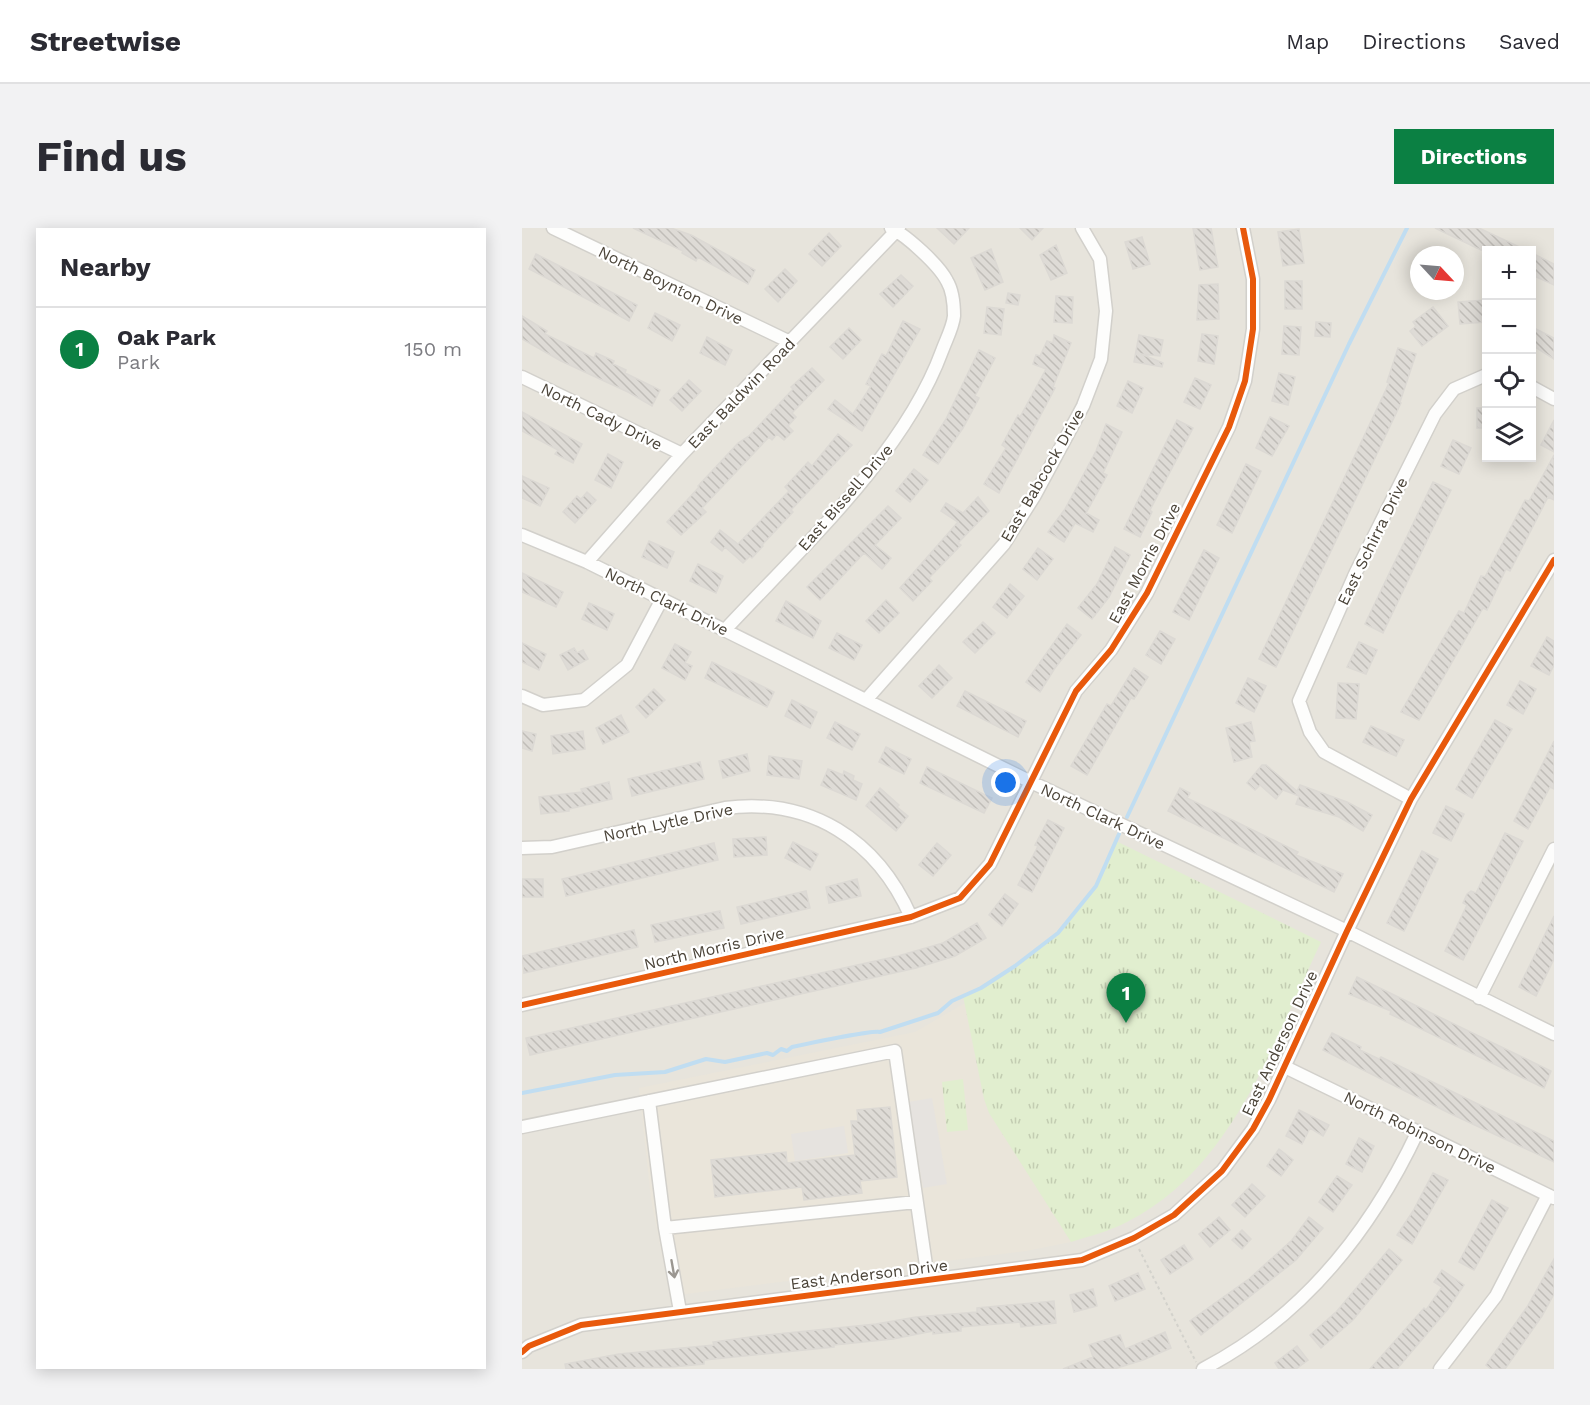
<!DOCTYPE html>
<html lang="en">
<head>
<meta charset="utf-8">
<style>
	body { margin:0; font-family:"Work Sans",sans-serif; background:#f2f2f3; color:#2b2b33 }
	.controls { position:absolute; right:18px; top:18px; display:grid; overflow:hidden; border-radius:0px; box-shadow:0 3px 15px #0003 }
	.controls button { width:54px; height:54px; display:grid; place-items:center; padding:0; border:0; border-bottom:2px solid #e1e1e2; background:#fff; color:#2b2b33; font:30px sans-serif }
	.compass { position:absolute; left:888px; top:18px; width:54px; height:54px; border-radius:50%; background:#fff; box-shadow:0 3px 15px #0003; rotate:116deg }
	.you { position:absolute; left:484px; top:555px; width:21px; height:21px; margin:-15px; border:4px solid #fff; border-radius:50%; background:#1a73e8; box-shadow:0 0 0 9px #1a73e833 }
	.badge { display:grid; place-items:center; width:39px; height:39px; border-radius:50%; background:#0b8043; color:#fff; font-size:20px; font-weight:700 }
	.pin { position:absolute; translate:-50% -50px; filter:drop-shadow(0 2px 3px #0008) }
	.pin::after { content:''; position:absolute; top:32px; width:21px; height:18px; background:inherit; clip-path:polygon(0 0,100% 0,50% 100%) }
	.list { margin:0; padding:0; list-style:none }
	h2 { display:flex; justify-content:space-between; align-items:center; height:78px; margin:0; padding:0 24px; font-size:26px }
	h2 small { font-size:20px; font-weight:400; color:#7c7c81 }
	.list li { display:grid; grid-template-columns:39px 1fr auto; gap:18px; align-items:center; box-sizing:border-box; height:84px; padding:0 24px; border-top:2px solid #e1e1e2 }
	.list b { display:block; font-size:22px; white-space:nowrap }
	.list p { margin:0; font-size:20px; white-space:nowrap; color:#7c7c81 }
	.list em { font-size:20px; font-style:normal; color:#7c7c81 }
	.icon { flex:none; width:33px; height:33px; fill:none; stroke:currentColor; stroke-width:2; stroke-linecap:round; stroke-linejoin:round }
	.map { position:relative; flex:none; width:1032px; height:1141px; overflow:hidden; border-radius:0px }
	header { display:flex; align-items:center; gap:36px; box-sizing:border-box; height:84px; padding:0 30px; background:#fff; border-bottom:2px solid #e1e1e2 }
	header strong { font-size:28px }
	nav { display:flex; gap:33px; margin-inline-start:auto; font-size:21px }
	.intro { display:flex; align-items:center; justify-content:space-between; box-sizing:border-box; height:144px; padding:0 36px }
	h1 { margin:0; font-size:42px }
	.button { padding:15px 27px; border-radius:0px; background:#0b8043; color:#fff; font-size:21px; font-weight:700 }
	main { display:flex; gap:36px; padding:0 36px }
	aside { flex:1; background:#fff; border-radius:0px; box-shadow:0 3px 15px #0003 }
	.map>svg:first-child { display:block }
	.residential { fill:#e7e4dc; fill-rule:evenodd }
	.education { fill:#eae5da }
	.park { fill:url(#park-tufts) }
	.parking { fill:#e6e3df }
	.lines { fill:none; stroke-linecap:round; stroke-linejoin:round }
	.stream { stroke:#c0ddf1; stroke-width:4 }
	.building { fill:url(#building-back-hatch); stroke:#dcd9d4; stroke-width:1.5 }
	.minor-casing { stroke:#d2d0cb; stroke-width:15 }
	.path { stroke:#d3d2cc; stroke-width:2; stroke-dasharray:3 3; stroke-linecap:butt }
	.minor { stroke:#fdfdfc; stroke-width:12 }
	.cycleway-casing { stroke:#fff; stroke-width:10 }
	.cycleway { stroke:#e8590c; stroke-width:6 }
	.oneway { stroke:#9b9791 }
	.labels { text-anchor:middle; stroke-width:4.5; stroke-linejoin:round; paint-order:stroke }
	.street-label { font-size:16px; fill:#4b4439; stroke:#fff }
</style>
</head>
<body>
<header>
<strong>Streetwise</strong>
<nav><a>Map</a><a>Directions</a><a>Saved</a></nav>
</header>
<div class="intro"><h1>Find us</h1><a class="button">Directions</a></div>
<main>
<aside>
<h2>Nearby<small></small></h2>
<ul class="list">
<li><span class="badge">1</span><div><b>Oak Park</b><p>Park</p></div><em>150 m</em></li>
</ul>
</aside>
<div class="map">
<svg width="1032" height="1141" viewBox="0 0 1032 1141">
	<defs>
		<pattern id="park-tufts" width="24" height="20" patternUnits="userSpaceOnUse" patternTransform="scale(1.5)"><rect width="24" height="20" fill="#e1eecf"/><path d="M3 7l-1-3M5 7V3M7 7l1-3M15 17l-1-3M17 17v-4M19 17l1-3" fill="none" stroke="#c3cdb2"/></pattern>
		<pattern id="building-back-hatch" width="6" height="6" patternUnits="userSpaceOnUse" patternTransform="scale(1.5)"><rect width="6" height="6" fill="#dedbd6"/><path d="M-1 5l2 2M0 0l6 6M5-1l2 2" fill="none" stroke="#c0bdb8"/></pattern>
	</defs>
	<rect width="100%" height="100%" fill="#f4f2ee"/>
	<!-- residential -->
	<path class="residential" d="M0,0H1032V1141H0ZM964,22H1010V230H964ZM897,27H933V63H897Z"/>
	<!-- education -->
	<path class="education" d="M443,775L462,871L467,885L549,1014L504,1023L148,1068L129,971L117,860L393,804Z"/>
	<!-- park -->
	<path class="park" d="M594,613L799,714C751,815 711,940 605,994C588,1003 568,1008 549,1014L467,885L462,871L441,768C493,745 540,706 573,660C582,647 587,628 594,613Z
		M441,851L446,902L425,904L420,854Z"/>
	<!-- parking -->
	<path class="parking" d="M410,870L425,956L401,960L386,874Z
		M322,898L326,925L273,933L269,906Z"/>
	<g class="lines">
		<!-- stream -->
		<path class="stream" d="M605,589L827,116L885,0
			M0,865L93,847L143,844L184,831L203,834L245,825L251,827L259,821L265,823L270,819C284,816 351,802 358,804L416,785L430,773L459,760L493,738L536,705L574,658L597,606"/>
	</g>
	<!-- building -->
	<path class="building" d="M111,0H149L169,7L233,42L226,56L176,29L174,33L160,25L161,23Z
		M415,0H447L432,16Z
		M498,0H521L510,12Z
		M671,0H689L696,39L678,42Z
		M913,0H957L1004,22H959Z
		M777,1L782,35L761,38L756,4Z
		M307,5L319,18L300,38L287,26Z
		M620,9L628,36L611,41L603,14Z
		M534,17L545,45L529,52L518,27Z
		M469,21L481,54L463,62L449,30Z
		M1010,25L1032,36V57L1010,47Z
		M14,26L115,77L107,93L7,41Z
		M263,41L275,53L256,74L243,61Z
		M379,47L391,58L371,79L358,66Z
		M763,53H780V81H763Z
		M696,56L697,91L675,92L677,57Z
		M486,65L498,67L496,77L484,75Z
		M534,68L551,69L550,95L532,94Z
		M964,72V94L938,96L936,74Z
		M465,79L482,81L479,107L462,105Z
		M911,79L926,98L900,118L888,103L894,98L891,94Z
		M133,85L158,97L150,113L126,100Z
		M0,88L25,103L23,106L72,130L74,125L92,133L91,136L104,142L103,145L138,162L130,178L106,164L39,133L0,111Z
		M381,93L398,101L340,203L306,181L313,172L331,186L349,158L344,156L360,126L364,128Z
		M794,94L809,95L808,109L793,108Z
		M762,98L779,99L777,127L760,126Z
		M1010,99L1032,110V131L1010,117Z
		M327,100L339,112L321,131L308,119Z
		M680,106L696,108L692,136L676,133Z
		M532,107L549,115L531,159L533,160L477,265L462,256L484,220L480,217L496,187L498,189L524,141L511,136L514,127L518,128L525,113L531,115Z
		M617,107L641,112L638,128L619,126L641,135L640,139L612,134Z
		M185,109L210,122L203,137L178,125Z
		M876,120L894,126L878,174L879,175L754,439L737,431L867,155L865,154Z
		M457,122L473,130L453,168L457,170L441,200L416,236L401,227L424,191Z
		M290,140L302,152L270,185L274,189L266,198L271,203L262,212L255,206L250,212L247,209L180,280L184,284L159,307L145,294L177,259L176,258L216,215L227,208L271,161L269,159Z
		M757,145L773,149L766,177L750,173Z
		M673,150L689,157L678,181L662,174Z
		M167,152L179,163L160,183L148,172Z
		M606,153L621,160L610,185L595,178Z
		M955,180H964V200H955Z
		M0,184L60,216L51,235L33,226L36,222L0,203Z
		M748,189L767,198L750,228L734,220Z
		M655,192L671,200L628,282L630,284L618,309L602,301Z
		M1032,192V224L1019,217Z
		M584,196L600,204L581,245L585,247L564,285L577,292L571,304L553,295L542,314L526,304L543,281L574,223Z
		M316,206L330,217L269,282L271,284L240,317L241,318L230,330L228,328L221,335L203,319L200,323L189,314L198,302L216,316L267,263L263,259L286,234L290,238Z
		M931,212L949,220L937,246L919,238Z
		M86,226L101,234L89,260L73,252Z
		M1032,227V272L1026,269L988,343L984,341L965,382L961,380L897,492L879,484L937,383L942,385L959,348L963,349L1003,272L1007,273Z
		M724,236L739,243L710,305L695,297Z
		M392,241L406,252L388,274L374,263Z
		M0,248L27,260L18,278L0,270Z
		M911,254L929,262L861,405L843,396Z
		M65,264L74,272L53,295L41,284L55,268L59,271Z
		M456,269L467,283L436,315L439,317L407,350L410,353L391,373L378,360L436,294L419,283L424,275L441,285Z
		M366,278L379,290L353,317L369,330L360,341L342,325L298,372L285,359Z
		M127,313L152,324L145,340L120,329Z
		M593,319L608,327L587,369L570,391L556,380L575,356Z
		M516,320L531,331L515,352L501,341Z
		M682,322L697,330L667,392L651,384Z
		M176,336L201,348L194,365L168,353Z
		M0,345L41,364L34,379L0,364Z
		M488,356L502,368L485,390L471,379Z
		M364,372L377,385L357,405L344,393Z
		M264,373L299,393L291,410L254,393Z
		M67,375L92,386L85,402L60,391Z
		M461,394L473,405L453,425L441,414Z
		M545,396L559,407L533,440L518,464L504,454Z
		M638,403L653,411L639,436L624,427Z
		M315,405L340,417L332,432L307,420Z
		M1025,409L1032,413V437L1027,447L1009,438Z
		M837,414L855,422L844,446L825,439Z
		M0,415L24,426L17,442L0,434Z
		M153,416L169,424L163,435L170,438L163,452L140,440Z
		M52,420L55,425L61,422L66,431L46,442L38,427Z
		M190,434L252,464L245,479L183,450Z
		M417,437L430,450L410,470L397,458Z
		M612,440L626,449L612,471L609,470L565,547L549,538L585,476L589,478Z
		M726,450L744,458L732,484L714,475Z
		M998,453L1014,461L1001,486L985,477Z
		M816,455L837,456L834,491L814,490Z
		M132,461L143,472L124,490L114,479Z
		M443,463L504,493L496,509L435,478Z
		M270,472L295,484L288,500L263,488Z
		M99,487L107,504L81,516L74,500Z
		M973,492L990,501L950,570L934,561Z
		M313,494L338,506L330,522L305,510Z
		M729,494L733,513L727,514L730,529L712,534L704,500Z
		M849,498L882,512L874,528L841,514Z
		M0,503L14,506L10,523L0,520Z
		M61,503L63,521L31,526L29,508Z
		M1032,513V561L1028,559L1006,601L992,593Z
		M364,519L389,531L382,546L357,534Z
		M225,526L228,543L201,550L197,533Z
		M247,528L280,533L277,551L245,547Z
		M178,534L182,551L110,568L106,551Z
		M740,537H744L775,563L778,557L825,574L850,587L841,603L817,589L774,576L777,568L761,562L754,571L738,557L733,562L725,555Z
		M405,539L470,570L462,585L398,555Z
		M306,541L321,547L322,543L332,548L331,552L340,556L334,572L299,557Z
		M87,554L90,571L47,581V583L19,586L17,569L60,564L59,561Z
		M358,560L377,577L375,579L386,588L374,603L344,578Z
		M658,560L668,565L665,570L776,624L774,627L821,646L812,664L646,583Z
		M924,578L942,586L929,613L911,605Z
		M526,592L542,600L510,664L496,657L516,618L513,617Z
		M983,605L1001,613L941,732L923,723L945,677L941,675L945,666L949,663L954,665Z
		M244,609L245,627L212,629L211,611Z
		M271,614L296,626L288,642L263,630Z
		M192,615L196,632L44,668L40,651Z
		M415,615L429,627L411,648L397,637Z
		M900,623L916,631L882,703L865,695Z
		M0,651H21V669H0Z
		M335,651L339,668L307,675L304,659Z
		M284,663L288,680L219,696L215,679Z
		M483,666L496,676L480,698L467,687Z
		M198,683L202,700L133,714L129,697Z
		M1032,688V731L1014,768L997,759Z
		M455,695L464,710L433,728L394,740L8,827L4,810L376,728L421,715Z
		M112,702L116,719L2,745L0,728Z
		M835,749L1029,843L1022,860L868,786L869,783L827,766Z
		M810,805L839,819L838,822L857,831L859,829L1032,913V934L927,885L801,822Z
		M368,879L375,949L338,953L340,965L282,972L280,959L193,969L189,932L264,924L265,935L333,927L329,893H336L335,882Z
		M777,882L807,897L801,908L788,900L780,916L764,908Z
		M837,910L852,918L840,944L824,936Z
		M757,921L771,932L759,948L745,938Z
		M911,945L926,952L890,1016L875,1007L891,983Z
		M815,948L830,957L811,984L797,974Z
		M730,956L743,968L723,989L710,977Z
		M970,972L986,980L952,1042L937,1034Z
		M697,989L708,1002L688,1019L677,1006Z
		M787,989L801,1000L774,1032L679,1107L668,1093L728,1050L770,1012Z
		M720,1002L729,1011L720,1021L710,1012Z
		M662,1017L671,1031L648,1046L639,1032Z
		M867,1021L880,1032L831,1092L799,1120L788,1107L815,1083Z
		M1032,1031V1066L1020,1088L983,1141H969L964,1137L1005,1079Z
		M920,1042L942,1057L926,1081L875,1141H848L902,1080L904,1082L920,1059L912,1054Z
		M616,1045L623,1061L593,1073L587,1058Z
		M571,1061L575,1078L552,1084L548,1067Z
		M532,1073L534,1095L499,1099L498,1094L439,1099V1103L411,1106V1103L371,1111L312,1117V1119L182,1132V1136L150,1139L44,1141L43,1136L97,1126L192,1117L191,1114L235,1108L354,1096L394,1089L455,1084V1080Z
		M643,1104L649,1120L621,1132L592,1141H541L571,1129L567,1117L598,1107L603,1121Z
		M775,1118L786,1132L774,1141H757L753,1135Z"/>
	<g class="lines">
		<defs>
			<path id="minor" d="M31,0L268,114
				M0,149L160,226
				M1010,159L1032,171
				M0,307L65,334L509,554L825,703L1032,806
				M65,334L160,226L377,0
				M203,402C278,321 382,227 420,123C424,112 431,99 432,88C432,77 431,63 425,53C417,37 385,8 369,0
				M0,468L21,477L62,472L105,437L140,371
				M344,472L482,316L513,267L561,178L579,131L584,83L578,31L560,0
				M889,571L802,524L788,504L777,473L834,344L913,186L932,161L964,147
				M0,620L30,619L203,580C289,569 355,612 389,689
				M957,770L1032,621
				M0,777L389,689L438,670L468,636L554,463L589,422L625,365L707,199L723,153L731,101V51L721,0
				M763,839L1032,970
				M127,873L143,1000L158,1083
				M0,899L373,823L406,1051
				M143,1000L394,974
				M0,1124L7,1118L59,1097L560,1032L612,1010L652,987L700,943L731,901L747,872L825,703L889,571L1032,332
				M681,1141C781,1089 849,1003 896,903
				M918,1141L974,1068L1026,967"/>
		</defs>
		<!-- minor casing -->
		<use href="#minor" class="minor-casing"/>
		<!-- path -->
		<path class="path" d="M617,1021L674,1134"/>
		<!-- minor -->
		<use href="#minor" class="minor"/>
		<defs>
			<path id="cycleway" d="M0,777L389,689L438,670L468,636L554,463L589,422L625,365L707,199L723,153L731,101V51L721,0
				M0,1124L7,1118L59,1097L560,1032L612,1010L652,987L700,943L731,901L747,872L825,703L889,571L1032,332"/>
		</defs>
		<!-- cycleway casing -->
		<use href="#cycleway" class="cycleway-casing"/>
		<!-- cycleway -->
		<use href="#cycleway" class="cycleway"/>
	</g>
	<!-- one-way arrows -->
	<defs><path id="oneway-shaft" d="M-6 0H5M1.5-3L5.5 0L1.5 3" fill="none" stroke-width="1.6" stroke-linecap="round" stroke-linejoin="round" transform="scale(1.5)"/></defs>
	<use class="oneway" href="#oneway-shaft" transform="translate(151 1041) rotate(80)"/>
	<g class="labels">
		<!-- street labels -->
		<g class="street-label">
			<text transform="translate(149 57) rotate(26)" y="6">North Boynton Drive</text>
			<text transform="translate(219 165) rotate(-46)" y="6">East Baldwin Road</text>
			<text transform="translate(80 188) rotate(26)" y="6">North Cady Drive</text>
			<text transform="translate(520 247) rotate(-60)" y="6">East Babcock Drive</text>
			<text transform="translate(323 269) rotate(-49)" y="6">East Bissell Drive</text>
			<text transform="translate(850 313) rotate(-64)" y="6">East Schirra Drive</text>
			<text transform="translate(622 335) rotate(-62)" y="6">East Morris Drive</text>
			<text transform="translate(145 373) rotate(26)" y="6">North Clark Drive</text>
			<text transform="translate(581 588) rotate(25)" y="6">North Clark Drive</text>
			<text transform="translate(146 594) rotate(-12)" y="6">North Lytle Drive</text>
			<text transform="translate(192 720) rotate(-13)" y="6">North Morris Drive</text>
			<text transform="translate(757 815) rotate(-65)" y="6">East Anderson Drive</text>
			<text transform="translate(898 904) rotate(26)" y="6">North Robinson Drive</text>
			<text transform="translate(347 1046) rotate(-7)" y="6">East Anderson Drive</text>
		</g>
	</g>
</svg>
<div class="controls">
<button>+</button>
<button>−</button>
<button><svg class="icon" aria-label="locate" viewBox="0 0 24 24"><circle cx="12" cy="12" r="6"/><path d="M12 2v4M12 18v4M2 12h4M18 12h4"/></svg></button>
<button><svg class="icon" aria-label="layers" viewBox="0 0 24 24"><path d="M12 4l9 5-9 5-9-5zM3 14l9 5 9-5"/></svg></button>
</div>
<svg class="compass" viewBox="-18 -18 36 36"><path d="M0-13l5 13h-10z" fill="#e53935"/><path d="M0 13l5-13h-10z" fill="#7c7c81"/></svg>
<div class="you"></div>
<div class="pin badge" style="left:604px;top:795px">1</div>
</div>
</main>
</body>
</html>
